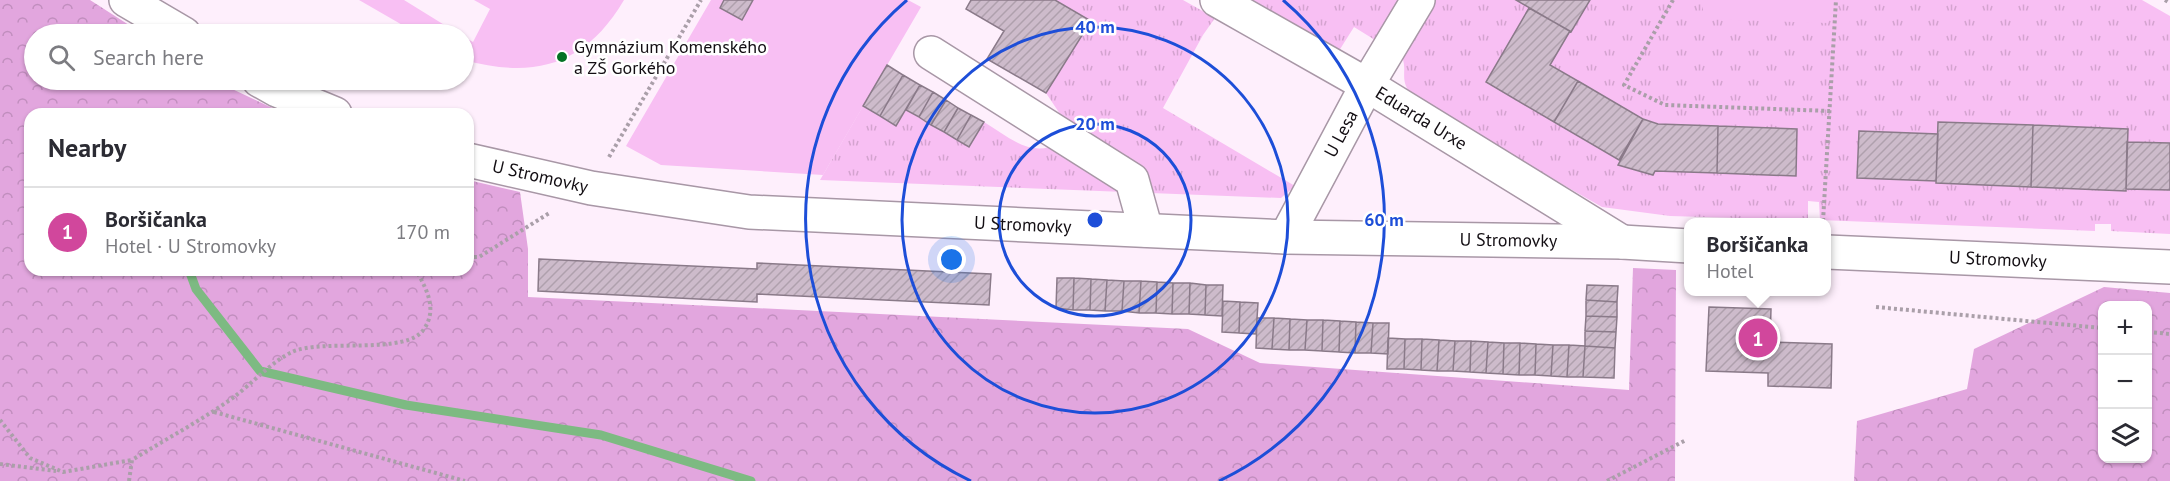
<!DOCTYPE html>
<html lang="en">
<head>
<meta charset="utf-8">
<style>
	body { margin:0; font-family:"PT Sans",sans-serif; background:#f2f2f3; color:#2b2b33 }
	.controls { position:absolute; right:18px; bottom:18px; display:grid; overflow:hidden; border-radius:12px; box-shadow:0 2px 4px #0004 }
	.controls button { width:54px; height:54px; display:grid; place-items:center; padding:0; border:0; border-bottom:2px solid #e1e1e2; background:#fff; color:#2b2b33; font:30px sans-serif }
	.you { position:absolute; left:952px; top:260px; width:21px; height:21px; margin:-15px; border:4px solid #fff; border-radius:50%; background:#1a73e8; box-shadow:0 0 0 9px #1a73e833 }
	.badge { display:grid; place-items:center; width:39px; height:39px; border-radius:50%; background:#037224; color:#fff; font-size:20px; font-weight:700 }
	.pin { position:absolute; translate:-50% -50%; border:3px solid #fff; box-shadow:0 2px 6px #0006 }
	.popup { position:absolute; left:1684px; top:218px; width:147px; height:78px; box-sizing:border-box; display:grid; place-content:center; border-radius:12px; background:#fff; filter:drop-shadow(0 2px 4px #0005); font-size:20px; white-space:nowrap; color:#7c7c81 }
	.popup b { font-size:22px; color:#2b2b33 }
	.popup::after { content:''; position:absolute; left:50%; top:100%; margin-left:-12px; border:12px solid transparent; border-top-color:#fff }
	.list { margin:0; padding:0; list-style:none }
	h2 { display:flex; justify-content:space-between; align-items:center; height:78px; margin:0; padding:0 24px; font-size:26px }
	h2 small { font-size:20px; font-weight:400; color:#7c7c81 }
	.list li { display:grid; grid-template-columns:39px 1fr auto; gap:18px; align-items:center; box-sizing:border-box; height:90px; padding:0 24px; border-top:2px solid #e1e1e2 }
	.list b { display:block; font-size:22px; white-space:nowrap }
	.list p { margin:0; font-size:20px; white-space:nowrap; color:#7c7c81 }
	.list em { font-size:20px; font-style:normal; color:#7c7c81 }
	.icon { flex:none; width:33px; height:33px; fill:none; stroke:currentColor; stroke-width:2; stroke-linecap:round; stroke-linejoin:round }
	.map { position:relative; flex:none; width:2170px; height:481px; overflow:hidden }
	.search { position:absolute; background:#fff; box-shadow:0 2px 4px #0004; left:24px; top:24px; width:450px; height:66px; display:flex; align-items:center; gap:15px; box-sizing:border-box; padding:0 21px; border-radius:33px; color:#7c7c81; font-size:22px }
	.panel { position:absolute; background:#fff; box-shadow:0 2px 4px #0004; left:24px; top:108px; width:450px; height:168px; border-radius:18px }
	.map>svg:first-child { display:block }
	.grass { fill:url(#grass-tufts) }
	.forest { fill:url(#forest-crowns); fill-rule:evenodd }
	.garden { fill:#f8bff3 }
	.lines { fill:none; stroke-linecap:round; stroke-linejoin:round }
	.stream { stroke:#7dba82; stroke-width:9 }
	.building { fill:url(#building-hatch); stroke:#8a7a89; stroke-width:1.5 }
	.minor-casing { stroke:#a897a6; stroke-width:36 }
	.path { stroke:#aa9fa9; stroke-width:4; stroke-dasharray:3 3; stroke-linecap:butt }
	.minor { stroke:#fff; stroke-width:33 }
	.ring { fill:none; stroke:#1d4ed8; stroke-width:3 }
	.poi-dot { fill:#037224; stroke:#fff; stroke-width:2 }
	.labels { text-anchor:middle; stroke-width:5; stroke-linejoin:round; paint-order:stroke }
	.poi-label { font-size:18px; fill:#130e13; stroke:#fff; text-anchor:start }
	.street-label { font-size:18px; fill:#130e13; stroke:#fff }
	.centre { fill:#1d4ed8; stroke:#fff; stroke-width:3 }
	.ring-label { font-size:18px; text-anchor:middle; font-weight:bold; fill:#1d4ed8; stroke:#fff; stroke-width:5; stroke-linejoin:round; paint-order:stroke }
</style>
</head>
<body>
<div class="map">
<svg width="2170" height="481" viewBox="0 0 2170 481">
	<defs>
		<pattern id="grass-tufts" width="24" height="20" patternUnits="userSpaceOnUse" patternTransform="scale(1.5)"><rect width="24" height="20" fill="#f8bff3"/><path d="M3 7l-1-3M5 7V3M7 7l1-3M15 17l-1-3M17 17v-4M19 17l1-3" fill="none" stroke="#d4a3cf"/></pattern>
		<pattern id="forest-crowns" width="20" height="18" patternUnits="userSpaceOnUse" patternTransform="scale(1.5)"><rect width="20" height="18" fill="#e2a6de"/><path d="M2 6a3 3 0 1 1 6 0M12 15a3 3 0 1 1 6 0" fill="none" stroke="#c18ebe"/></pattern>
		<pattern id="building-hatch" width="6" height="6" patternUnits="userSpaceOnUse" patternTransform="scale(1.5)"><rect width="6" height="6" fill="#cdbbcb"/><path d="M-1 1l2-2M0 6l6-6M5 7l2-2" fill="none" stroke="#afa0ad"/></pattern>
	</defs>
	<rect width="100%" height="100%" fill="#feeffc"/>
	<!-- grass -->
	<path class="grass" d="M1055,0H1183L1215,18L1203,35L1163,108L1295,186L1281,198L820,180L863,106L896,126L906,110L969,147L984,122C1007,136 1032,159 1058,143L1064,120L1046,93L1091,21Z
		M1242,0H1408L1375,40L1354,27L1337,54Z
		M1430,0H2142L2170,16V234L2111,231V224H2095V231L1820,220L1819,202L1808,201V220L1670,216L1602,207L1418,102C1394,79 1411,73 1400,52Z"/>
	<!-- forest -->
	<path class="forest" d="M0,0H90L143,34H34V80H213L285,114H30V270H468V180L520,192L528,249V297L1188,329L1260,363L1629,390L1633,268L1676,270L1675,481H0Z
		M2104,287L2170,293V481H1854L1857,421L1967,389L1974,349ZM2102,306H2148V458H2102Z"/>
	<!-- garden -->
	<path class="garden" d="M359,0H404L459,34H418Z
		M474,0H624C585,66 534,79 464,60V37L473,42L490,9Z
		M711,0H908L921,7L823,175L661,165L626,146Z
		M1703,0H1828V23L1703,19Z"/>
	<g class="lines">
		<!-- stream -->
		<path class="stream" d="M189,270L196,289L260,371L406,405L601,435L751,481"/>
	</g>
	<!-- building -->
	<path class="building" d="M724,0H753L742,20L720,8Z
		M971,0H1055L1091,21L1046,93L987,59L1004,31L966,9Z
		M1516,0H1590L1571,32Z
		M1529,8L1570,31L1550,65L1578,81L1554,122L1486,82Z
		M887,65L903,75L880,116L863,106Z
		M903,75L920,85L896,126L880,116Z
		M1578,81L1643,119L1619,160L1554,122Z
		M920,85L933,92L919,117L906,110Z
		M933,92L946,100L931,125L919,117Z
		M946,100L958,108L944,132L931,125Z
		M958,108L971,115L957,140L944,132Z
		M971,115L984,122L969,147L957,140Z
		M1643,119L1658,124L1718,126L1717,173L1655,171L1653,175L1618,165Z
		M1938,122L2033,125L2031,187L1936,183Z
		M2033,125L2128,129L2126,191L2031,187Z
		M1718,126L1797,129L1796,176L1717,173Z
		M1859,131L1938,134L1936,181L1857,178Z
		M2127,142L2170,143V190L2126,189Z
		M539,259L757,269V263L991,274L989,305L757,294V302L538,291Z
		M1057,278H1074L1073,310L1056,308Z
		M1074,278L1091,279L1090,310H1073Z
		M1091,279L1107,280L1105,311L1090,310Z
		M1107,280L1124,281L1122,311H1105Z
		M1124,281H1141L1139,313L1122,311Z
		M1141,281L1157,282L1156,313H1139Z
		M1157,282L1173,283L1172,314L1156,313Z
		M1173,283H1190L1189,314H1172Z
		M1190,283L1206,285L1205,315L1189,314Z
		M1206,285H1223L1222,316L1205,315Z
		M1587,285L1618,286L1617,302L1586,300Z
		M1586,300L1617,302V317L1586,316Z
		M1223,301L1240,302L1239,333L1222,332Z
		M1240,302L1258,303L1256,334L1239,333Z
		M1709,307L1771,309L1770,342L1832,344L1831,388L1768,386V373L1706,371Z
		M1586,316L1617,317L1616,332L1585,331Z
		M1257,318H1274L1272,349L1256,348Z
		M1274,318L1290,319L1289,350L1272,349Z
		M1290,319L1307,320L1305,350H1289Z
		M1307,320H1323L1322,351L1305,350Z
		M1323,320L1340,321L1339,352L1322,351Z
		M1340,321L1356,322L1355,353L1339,352Z
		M1356,322L1373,323L1371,353H1355Z
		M1373,323H1389L1388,354L1371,353Z
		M1585,331L1616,332L1615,348L1585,346Z
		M1388,338L1405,339L1404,369H1387Z
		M1405,339H1422L1421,370L1404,369Z
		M1422,339L1439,340L1437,371L1421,370Z
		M1439,340L1455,341L1453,371H1437Z
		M1455,341H1471L1470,372L1453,371Z
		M1471,341L1488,342L1486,373L1470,372Z
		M1488,342L1504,343L1503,374L1486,373Z
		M1504,343H1520L1519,375L1503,374Z
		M1520,343L1536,344L1535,375H1519Z
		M1536,344L1553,345L1551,376L1535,375Z
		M1553,345H1569L1567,377L1551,376Z
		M1569,345L1585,346L1583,377H1567Z
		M1585,346L1615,348L1614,378L1583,377Z"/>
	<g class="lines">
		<defs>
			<g id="minor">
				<path d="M126,0L184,34"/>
				<path id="s1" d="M1217,0L1367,85L1622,242"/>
				<path d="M931,53L1132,180L1146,230"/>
				<path d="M259,80L277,90L335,114"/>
				<path id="s2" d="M468,160L591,188L749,212L1286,237L1622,242L1689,246"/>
				<path id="s3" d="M1286,237L1367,85L1418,0"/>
				<path id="s4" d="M1827,252L2170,267"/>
			</g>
		</defs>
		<!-- minor casing -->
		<use href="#minor" class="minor-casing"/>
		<!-- path -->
		<path class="path" d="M1673,0L1624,85L1665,105L1830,111
			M2165,0L2170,3
			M609,157L701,0
			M1823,221L1836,0
			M468,257H479L551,212
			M1876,307L2102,328
			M2148,332L2170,334
			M214,412L465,481
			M0,420L30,458L63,472L132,460
			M0,464L56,471
			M129,481L132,460C166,439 202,420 234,397C251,384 273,361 292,352C322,338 407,356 424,329C438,309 426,288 416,270
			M1607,481L1686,440"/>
		<!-- minor -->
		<use href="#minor" class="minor"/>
	</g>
	<!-- distance rings -->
	<g class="ring">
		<circle cx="1095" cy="220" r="96"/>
		<circle cx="1095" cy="220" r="193"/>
		<path d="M971 481A289 289 0 0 1 907 0M1283 0A289 289 0 0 1 1219 481"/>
	</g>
	<!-- markers -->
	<circle class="poi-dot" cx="562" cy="57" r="6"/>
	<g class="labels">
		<!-- poi labels -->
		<g class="poi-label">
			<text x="574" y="53">Gymnázium Komenského<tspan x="574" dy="21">a ZŠ Gorkého</tspan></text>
		</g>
		<!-- street labels -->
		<g class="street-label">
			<text dy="6" stroke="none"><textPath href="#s1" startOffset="236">Eduarda Urxe</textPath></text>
			<text dy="6" stroke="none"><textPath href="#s3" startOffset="117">U Lesa</textPath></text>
			<text dy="6" stroke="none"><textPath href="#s2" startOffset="74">U Stromovky</textPath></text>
			<text dy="6" stroke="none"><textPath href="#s2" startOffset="560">U Stromovky</textPath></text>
			<text dy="6" stroke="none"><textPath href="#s2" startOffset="1046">U Stromovky</textPath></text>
			<text dy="6" stroke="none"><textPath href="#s4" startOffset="171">U Stromovky</textPath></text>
		</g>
	</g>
	<circle cx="1095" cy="220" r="9" class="centre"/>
	<g class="ring-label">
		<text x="1095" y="33">40 m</text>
		<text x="1095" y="130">20 m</text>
		<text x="1384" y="226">60 m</text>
	</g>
</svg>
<div class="controls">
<button>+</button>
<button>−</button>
<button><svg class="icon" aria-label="layers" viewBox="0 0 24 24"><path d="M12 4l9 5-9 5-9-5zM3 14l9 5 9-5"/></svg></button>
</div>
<div class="you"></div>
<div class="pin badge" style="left:1758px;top:338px;background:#d1479c">1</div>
<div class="popup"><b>Boršičanka</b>Hotel</div>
<div class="search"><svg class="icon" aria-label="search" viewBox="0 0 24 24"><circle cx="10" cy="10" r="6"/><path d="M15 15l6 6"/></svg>Search here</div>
<section class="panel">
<h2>Nearby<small></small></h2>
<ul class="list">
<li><span class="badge" style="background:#d1479c">1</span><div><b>Boršičanka</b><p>Hotel · U Stromovky</p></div><em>170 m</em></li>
</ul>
</section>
</div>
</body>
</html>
